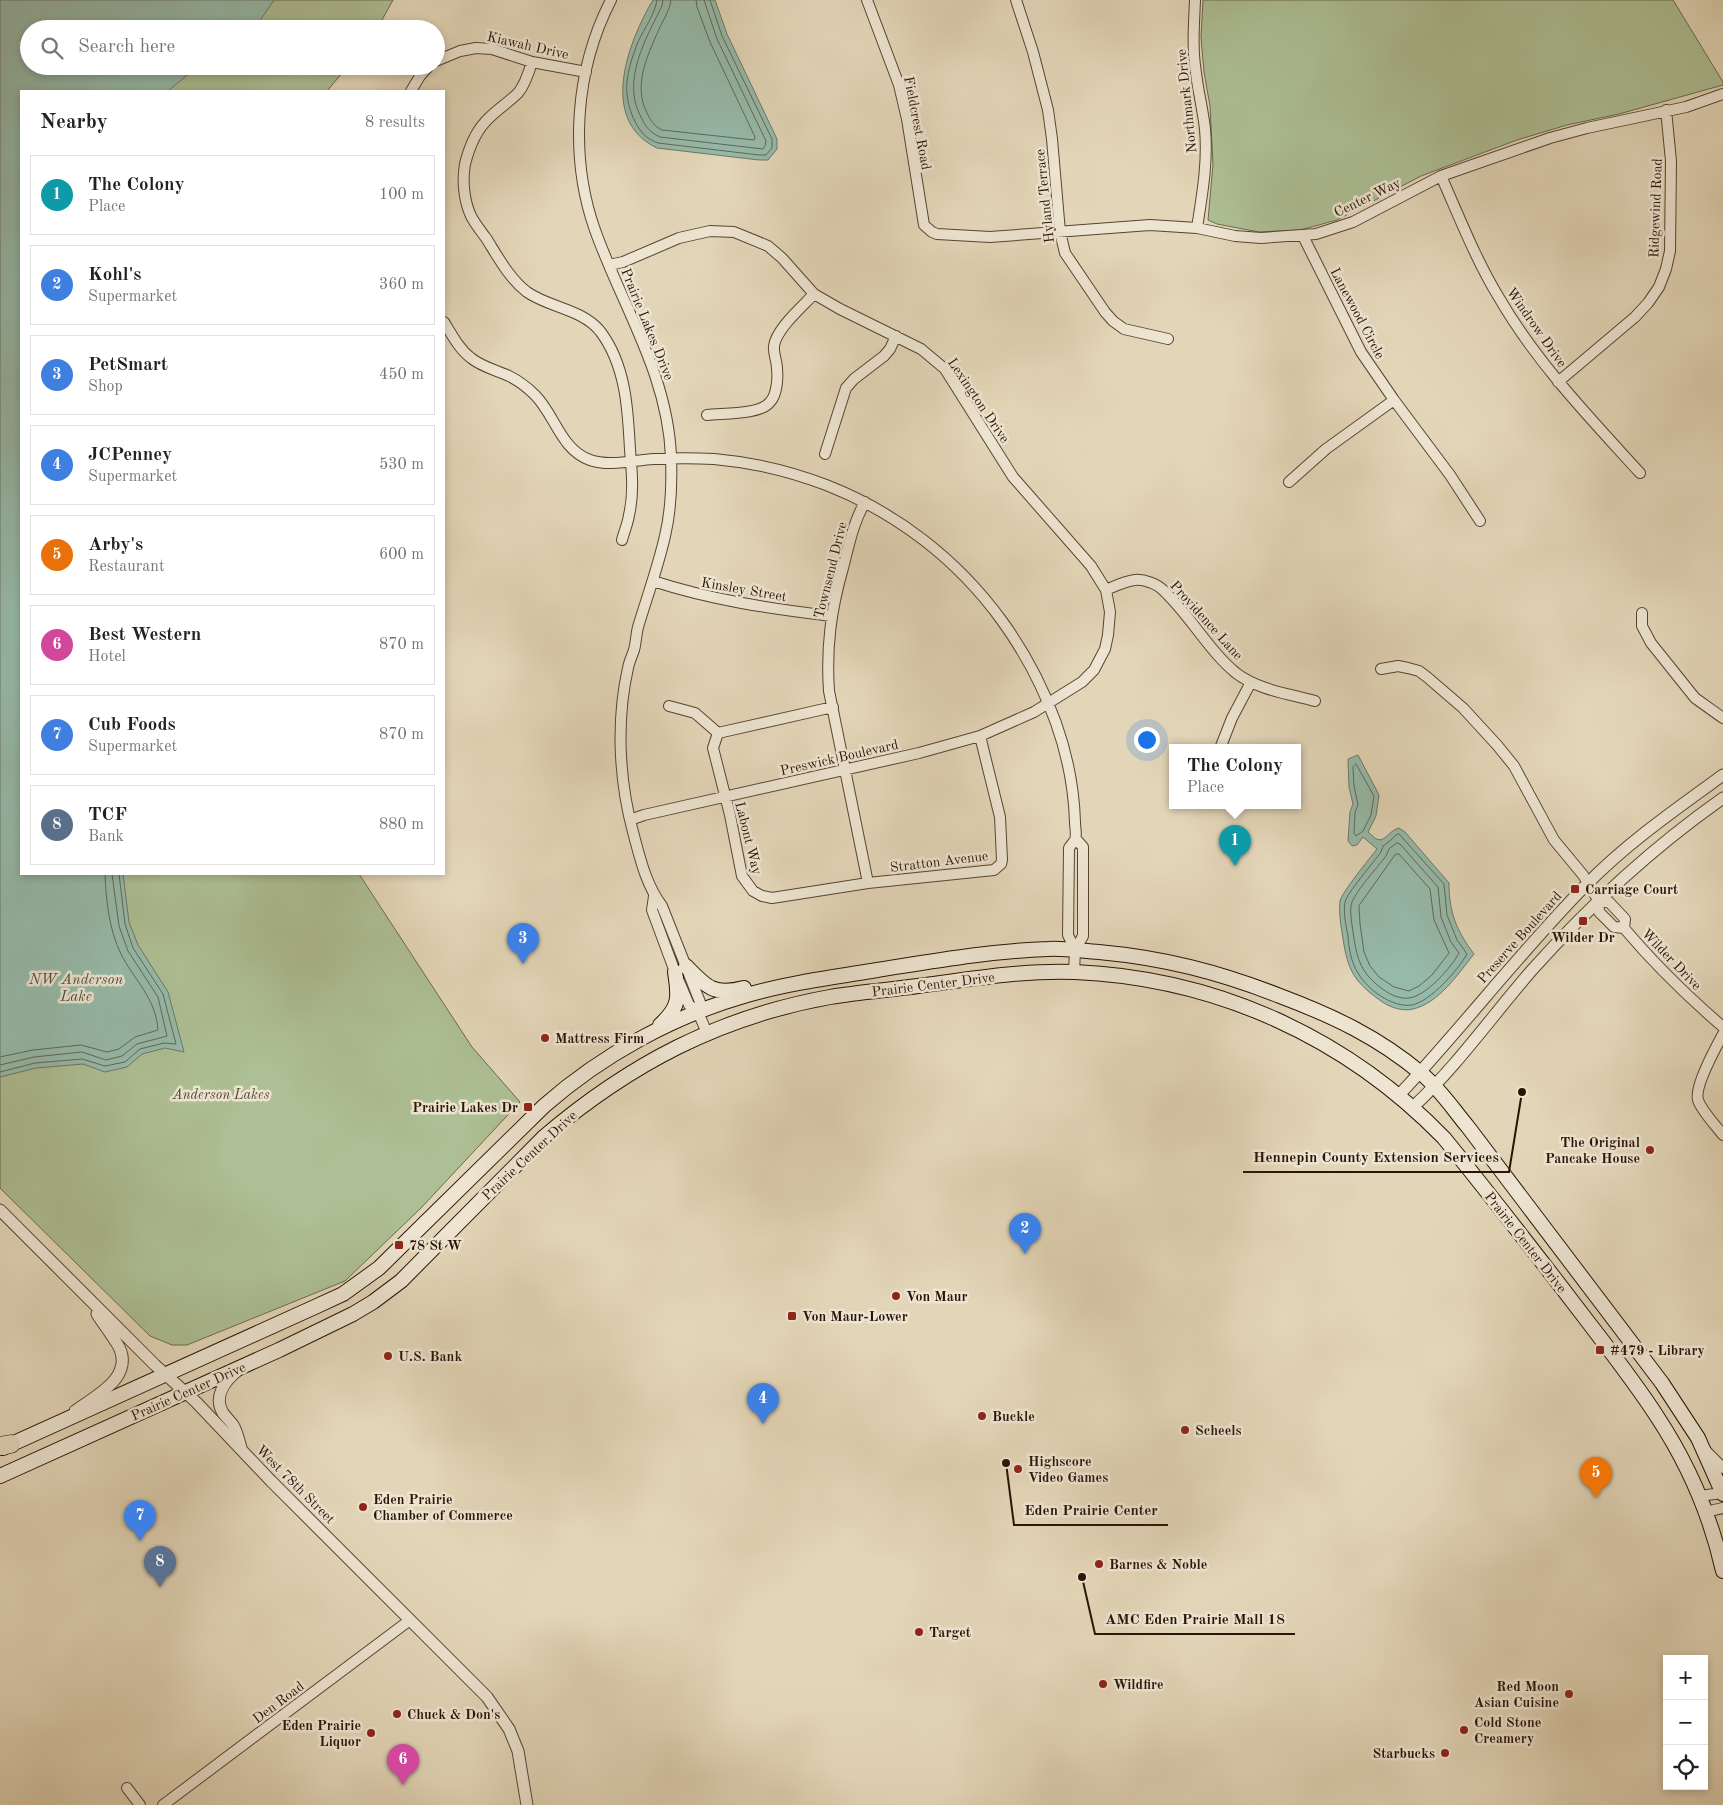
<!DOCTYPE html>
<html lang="en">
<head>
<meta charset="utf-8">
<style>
	body { margin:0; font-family:"Old Standard TT",serif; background:#f6f6f6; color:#222 }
	.controls { position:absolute; right:15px; bottom:15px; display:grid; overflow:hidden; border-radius:0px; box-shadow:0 2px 8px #0003 }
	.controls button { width:45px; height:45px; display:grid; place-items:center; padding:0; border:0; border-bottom:1px solid #e0e0e0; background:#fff; color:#222; font:25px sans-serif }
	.you { position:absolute; left:1146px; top:739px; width:18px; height:18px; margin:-12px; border:4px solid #fff; border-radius:50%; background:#1a73e8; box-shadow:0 0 0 8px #1a73e833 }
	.badge { display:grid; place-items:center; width:32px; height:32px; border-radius:50%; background:#8f2418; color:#fff; font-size:16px; font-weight:700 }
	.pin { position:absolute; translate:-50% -41px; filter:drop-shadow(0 1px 2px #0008) }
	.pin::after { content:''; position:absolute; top:26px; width:18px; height:15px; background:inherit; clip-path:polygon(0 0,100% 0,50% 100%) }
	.popup { position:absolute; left:1169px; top:744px; width:132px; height:65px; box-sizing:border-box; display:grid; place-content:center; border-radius:0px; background:#fff; filter:drop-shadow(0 1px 4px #0005); font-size:16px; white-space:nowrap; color:#767676 }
	.popup b { font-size:19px; color:#222 }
	.popup::after { content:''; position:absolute; left:50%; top:100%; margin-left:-10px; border:10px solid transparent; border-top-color:#fff }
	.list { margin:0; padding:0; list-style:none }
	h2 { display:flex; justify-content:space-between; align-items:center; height:65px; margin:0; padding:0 20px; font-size:21px }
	h2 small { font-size:16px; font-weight:400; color:#767676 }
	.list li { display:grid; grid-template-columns:32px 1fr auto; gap:15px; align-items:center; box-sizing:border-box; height:80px; margin:0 10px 10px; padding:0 10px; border:1px solid #e0e0e0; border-radius:0px }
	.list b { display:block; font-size:19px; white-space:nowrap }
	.list p { margin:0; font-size:16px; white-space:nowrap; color:#767676 }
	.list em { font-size:16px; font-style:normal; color:#767676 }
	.icon { flex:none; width:28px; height:28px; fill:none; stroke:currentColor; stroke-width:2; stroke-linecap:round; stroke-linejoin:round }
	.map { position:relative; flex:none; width:1723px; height:1805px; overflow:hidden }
	.search { position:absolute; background:#fff; box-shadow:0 2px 8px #0003; left:20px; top:20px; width:425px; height:55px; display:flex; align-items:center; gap:12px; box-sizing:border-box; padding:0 18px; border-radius:28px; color:#767676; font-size:19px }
	.panel { position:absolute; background:#fff; box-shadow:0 2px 8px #0003; left:20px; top:90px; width:425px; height:785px; border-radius:0px }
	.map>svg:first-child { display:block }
	.green { fill:#adbf94; stroke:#6a6a4d }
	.water { fill:#96baaa; stroke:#6a7868 }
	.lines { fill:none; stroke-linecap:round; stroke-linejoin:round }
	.shore { stroke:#5f6758; stroke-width:1 }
	.minor-casing { stroke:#574432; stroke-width:12 }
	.tertiary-casing { stroke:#574432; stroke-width:13 }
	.secondary-casing { stroke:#281406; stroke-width:16 }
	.motorway-casing { stroke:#281406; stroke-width:19 }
	.minor { stroke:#ede4d1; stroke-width:10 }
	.tertiary { stroke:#ede4d1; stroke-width:11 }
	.secondary { stroke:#ede4d1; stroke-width:14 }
	.motorway { stroke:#e3d6b8; stroke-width:18 }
	.poi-dot { fill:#8f2418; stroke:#ede4d1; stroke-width:2 }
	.labels { text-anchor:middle; stroke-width:5; stroke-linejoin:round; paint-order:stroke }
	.street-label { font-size:14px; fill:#281406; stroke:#ede4d1 }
	.poi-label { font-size:14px; font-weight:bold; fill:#281406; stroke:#ede4d1; text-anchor:start }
	.park-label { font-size:14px; font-style:italic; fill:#504731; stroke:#ede4d1 }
	.water-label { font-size:15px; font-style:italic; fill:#4e4e3f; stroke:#ede4d1 }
	.leader { fill:none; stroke:#281406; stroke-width:2 }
	.callout-dot { fill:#281406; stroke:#ede4d1; stroke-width:2 }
	.callout-label { font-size:15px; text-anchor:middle; font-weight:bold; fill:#281406; stroke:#ede4d1; stroke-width:5; stroke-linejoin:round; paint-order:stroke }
</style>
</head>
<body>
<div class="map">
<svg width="1723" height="1805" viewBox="0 0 1723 1805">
	<rect width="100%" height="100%" fill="#e3d6b8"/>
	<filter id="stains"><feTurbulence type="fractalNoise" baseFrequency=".004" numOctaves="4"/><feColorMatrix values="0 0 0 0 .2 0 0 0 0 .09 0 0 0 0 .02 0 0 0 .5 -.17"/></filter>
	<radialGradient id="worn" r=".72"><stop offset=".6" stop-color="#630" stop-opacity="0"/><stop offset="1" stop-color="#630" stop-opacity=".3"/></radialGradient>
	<!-- green -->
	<path class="green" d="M0,0H393L377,29H29V66H348L327,91H21V874H359L472,1047L520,1102L421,1208L345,1281L187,1345H172L150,1336L0,1188Z
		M1203,0H1673L1723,82V85L1619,114L1567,125L1517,140L1421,176L1337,220L1300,230L1259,232L1217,224L1208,220L1213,164L1210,106L1204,72L1201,37Z"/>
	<!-- water -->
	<path class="water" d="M0,0H274L261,19L260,29H29V66H198L168,91H21V874H123L129,922L138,945L168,992L184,1052L165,1048L142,1054L127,1067L105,1072L83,1064L36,1068L0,1077Z
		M653,0H715L727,34L777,139V149L768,160H759L657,148C598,120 628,42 653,0Z
		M1358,755L1379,795L1376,816L1368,832L1376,839L1381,840C1388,837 1391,830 1399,828L1405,832L1449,883C1449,912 1456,930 1474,954C1458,974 1439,1003 1413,1009C1403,1012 1389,1007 1381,1001C1351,980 1347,967 1342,932C1340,922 1339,910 1340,901C1342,892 1370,858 1377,849L1363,837L1357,845L1352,846L1348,841L1350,812L1353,804L1349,787L1348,759Z"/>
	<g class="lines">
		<!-- shore -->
		<path class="shore" d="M657,0C655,14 644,29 638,42C632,57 625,78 627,94C628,108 636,130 648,138C651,140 655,142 658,143L759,155H766L772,148V139L722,36L710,0
			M663,0L662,6C646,38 622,80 640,115C645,126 649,132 660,137L763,149L765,146L766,141L717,39L704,0
			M671,0C670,9 665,17 661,25C649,52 632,84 647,113C651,121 654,126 662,130L754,140L755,137L710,42L697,7L696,0
			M1356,764L1374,796L1371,815L1363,831L1356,836L1354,833L1355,813L1358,804L1354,786L1353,767Z
			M1399,834L1444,884L1447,915L1457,940L1467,954C1458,970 1431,1001 1412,1005C1392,1008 1367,989 1358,973C1351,962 1349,949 1348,936C1346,926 1343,912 1345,902C1347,893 1374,862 1381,852L1383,846L1391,840L1396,835Z
			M1397,843L1400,844L1438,887L1441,917L1451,942L1459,953C1451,968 1426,996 1409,998C1400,999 1391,995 1384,990C1361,974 1357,960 1353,932C1352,924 1349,910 1352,902C1358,888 1377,868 1386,856L1389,849Z
			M1396,854H1399L1430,889L1434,920L1449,953L1432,975L1419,986L1409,991L1394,987L1379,977L1370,966L1364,952L1360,924L1359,906Z
			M0,1057L33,1050L81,1045L107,1052L119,1049L135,1037L158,1030C156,998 134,980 121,954C109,930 106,900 105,874
			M0,1065L34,1057L82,1052L106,1060L122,1056L137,1044L167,1036L158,997L128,951L119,926L112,874
			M0,1072L35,1063L82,1059L105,1066L125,1062L140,1049L164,1043L176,1044L163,994L133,948L125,924L119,874"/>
		<defs>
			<path id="minor" d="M611,0C575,70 569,156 595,230C622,306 668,374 671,457C672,483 671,511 665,536C658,567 647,597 638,627C636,635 636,643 634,650C632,656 629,662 628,668C616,721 619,780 633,832C640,858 646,885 662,906L700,1002L698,1012
				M867,0L899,85L907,119L924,225L932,232L937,234L990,237L1150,225L1197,228L1235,236L1261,238L1316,234L1353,222L1441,176L1550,138L1587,128L1686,107L1723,94
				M1016,0L1033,52L1048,110L1052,139L1060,232L1065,253L1105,312L1113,321L1124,329L1168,339
				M1195,0C1194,24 1192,49 1196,73C1198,91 1203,110 1205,129C1208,163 1202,195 1197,228
				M436,61L460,51L476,48L492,49L532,62L586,72
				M532,62C529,72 525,85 518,93C509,102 498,109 489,118C477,129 469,148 465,164C462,181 464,201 471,216C475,224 481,231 486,238C498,257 509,278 527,292C550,308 582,309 600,331C626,365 628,410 630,450C632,472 634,494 629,515C628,523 624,532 622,540
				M411,91L420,76L429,66
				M1441,176C1459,216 1475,258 1498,296C1536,362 1589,417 1640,473
				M1303,236L1361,352L1394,400L1450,475L1480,521
				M609,265L623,262L679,238L710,231L734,232L768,246L782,258L814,294L840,309L921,349L945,369L1013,477L1091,566L1106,590L1110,612L1108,635L1105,649L1094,670L1082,682L1034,712L980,736L919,753L644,815L630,820
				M444,322C452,335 459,349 471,358C482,367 496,370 509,376C519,381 527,387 535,395C555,415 561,450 590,460C610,467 634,460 654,459C674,458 695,458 714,459C872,473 1002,574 1056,723C1067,754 1074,789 1075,822C1075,828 1077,835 1075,840C1073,843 1071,845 1069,848L1068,935L1075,950L1074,972
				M1558,382L1635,317L1648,303L1659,287L1666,269L1670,251L1671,161L1666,110
				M707,415C723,413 760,415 770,402C777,395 778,378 777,369C777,361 773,353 774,346C776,329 803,306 814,294
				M825,454L846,388L854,379L884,356L890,349L896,336
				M1289,482L1326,449L1394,400
				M865,502C853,523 849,545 843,568C831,610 826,647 829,691L868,883
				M653,581C711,600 772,609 832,616
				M1106,590C1115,586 1125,581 1135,580C1144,579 1157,584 1163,590C1190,615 1208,650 1236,673C1258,690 1290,694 1315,701
				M1642,613V626L1651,643L1695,698L1723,718
				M1381,669L1398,666L1408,668L1419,671L1427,677L1463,708L1497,745L1514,766L1554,840L1583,875L1598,900L1599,912L1614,927L1624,928C1655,965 1686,995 1723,1027
				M669,706L695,713L718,733
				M833,707L718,733L713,748L730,815L742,876L753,891L762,896L772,898L868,883L994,870L1001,864L1002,860L1000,817L980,736
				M1221,746L1232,718L1251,682
				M654,896L652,910L675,972L689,1005L698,1012L707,1033
				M1598,900L1609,902L1625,919L1624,928
				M1075,950L1083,936V847L1076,839
				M1723,1034C1716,1047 1694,1087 1698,1100C1701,1110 1716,1126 1723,1135
				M1706,1451L1723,1468
				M1699,1496L1723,1493
				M1705,1512L1723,1508
				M127,1788L140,1805
				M163,1805L410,1620"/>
			<path id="tertiary" d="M1399,1095C1463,1027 1520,952 1586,885C1627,843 1676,809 1723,775
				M1413,1107C1457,1066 1492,1016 1532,970C1590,905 1652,848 1723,798
				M0,1210L155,1365L196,1402L271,1481L487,1697L509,1729L518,1751L527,1805
				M237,1371C225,1381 213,1397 223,1413C226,1417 230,1421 233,1425C237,1431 239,1441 241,1448
				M75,1411C95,1396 134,1378 119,1347C113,1336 104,1325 97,1314"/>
			<path id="secondary" d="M686,966C706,987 714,996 744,988
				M660,1025C680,1007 679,997 675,972
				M3,1448L317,1306L343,1294L379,1268L544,1106C602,1055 673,1016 747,995C789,983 834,977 877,970C934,961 990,951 1048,949C1065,948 1082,951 1099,952C1164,958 1219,972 1280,996C1333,1016 1378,1037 1422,1074C1440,1089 1453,1109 1468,1127L1662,1383L1698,1438L1723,1494
				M0,1476L279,1350L353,1314L373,1302L401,1281L545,1136C630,1064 719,1017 830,997C859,992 889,990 918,986C970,979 1023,970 1075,972C1216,978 1346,1037 1444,1138C1491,1196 1537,1255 1582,1314C1608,1348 1635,1382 1658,1418C1688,1464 1711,1517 1723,1571"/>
			<path id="motorway" d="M0,1446L11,1444"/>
		</defs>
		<!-- minor casing -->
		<use href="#minor" class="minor-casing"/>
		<!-- tertiary casing -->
		<use href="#tertiary" class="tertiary-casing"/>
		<!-- secondary casing -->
		<use href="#secondary" class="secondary-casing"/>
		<!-- motorway casing -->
		<use href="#motorway" class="motorway-casing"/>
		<!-- minor -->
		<use href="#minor" class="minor"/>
		<!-- tertiary -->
		<use href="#tertiary" class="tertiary"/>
		<!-- secondary -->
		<use href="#secondary" class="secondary"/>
		<!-- motorway -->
		<use href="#motorway" class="motorway"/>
	</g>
	<!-- markers -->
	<g class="poi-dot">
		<rect x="1570" y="884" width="10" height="10" rx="2.5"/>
		<rect x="1578" y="916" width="10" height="10" rx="2.5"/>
		<circle cx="545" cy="1038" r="5"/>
		<rect x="523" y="1102" width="10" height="10" rx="2.5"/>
		<circle cx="1650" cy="1150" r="5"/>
		<rect x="394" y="1240" width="10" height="10" rx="2.5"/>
		<circle cx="896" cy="1296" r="5"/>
		<rect x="787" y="1311" width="10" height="10" rx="2.5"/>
		<rect x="1595" y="1345" width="10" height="10" rx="2.5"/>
		<circle cx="388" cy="1356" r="5"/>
		<circle cx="982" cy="1416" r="5"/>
		<circle cx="1185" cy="1430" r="5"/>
		<circle cx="1018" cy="1469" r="5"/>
		<circle cx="363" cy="1507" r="5"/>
		<circle cx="1099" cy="1564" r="5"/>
		<circle cx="919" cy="1632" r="5"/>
		<circle cx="1103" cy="1684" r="5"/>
		<circle cx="1569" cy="1694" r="5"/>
		<circle cx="397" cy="1714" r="5"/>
		<circle cx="1464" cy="1730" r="5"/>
		<circle cx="371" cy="1733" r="5"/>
		<circle cx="1445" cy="1753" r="5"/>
	</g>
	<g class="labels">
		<!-- street labels -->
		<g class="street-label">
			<text transform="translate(528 45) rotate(13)" y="5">Kiawah Drive</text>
			<text transform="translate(1186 101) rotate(-96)" y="5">Northmark Drive</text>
			<text transform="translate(918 123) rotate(79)" y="5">Fieldcrest Road</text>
			<text transform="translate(1044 196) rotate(-96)" y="5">Hyland Terrace</text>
			<text transform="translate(1367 197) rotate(-26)" y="5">Center Way</text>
			<text transform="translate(1655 208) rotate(-88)" y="5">Ridgewind Road</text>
			<text transform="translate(1358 313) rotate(62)" y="5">Lanewood Circle</text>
			<text transform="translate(648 324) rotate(68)" y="5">Prairie Lakes Drive</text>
			<text transform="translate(1537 327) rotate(55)" y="5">Windrow Drive</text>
			<text transform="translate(979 400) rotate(56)" y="5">Lexington Drive</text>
			<text transform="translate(830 570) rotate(-76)" y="5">Townsend Drive</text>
			<text transform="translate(744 589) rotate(10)" y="5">Kinsley Street</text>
			<text transform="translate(1207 620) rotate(48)" y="5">Providence Lane</text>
			<text transform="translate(839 757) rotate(-13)" y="5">Preswick Boulevard</text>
			<text transform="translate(749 838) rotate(76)" y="5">Labont Way</text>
			<text transform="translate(939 861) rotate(-7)" y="5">Stratton Avenue</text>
			<text transform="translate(1519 937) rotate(-48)" y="5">Preserve Boulevard</text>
			<text transform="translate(1672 959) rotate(46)" y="5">Wilder Drive</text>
			<text transform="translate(933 984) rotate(-7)" y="5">Prairie Center Drive</text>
			<text transform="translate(529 1155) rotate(-43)" y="5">Prairie Center Drive</text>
			<text transform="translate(1526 1242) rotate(52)" y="5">Prairie Center Drive</text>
			<text transform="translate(188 1391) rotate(-24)" y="5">Prairie Center Drive</text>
			<text transform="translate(296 1484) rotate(45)" y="5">West 78th Street</text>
			<text transform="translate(278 1702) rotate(-37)" y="5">Den Road</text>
		</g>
		<!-- poi labels -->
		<g class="poi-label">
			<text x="1585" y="894">Carriage Court</text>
			<text x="1583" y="942" text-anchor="middle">Wilder Dr</text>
			<text x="555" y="1043">Mattress Firm</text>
			<text x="518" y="1112" text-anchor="end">Prairie Lakes Dr</text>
			<text x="1640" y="1147" text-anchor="end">The Original<tspan x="1640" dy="16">Pancake House</tspan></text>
			<text x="409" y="1250">78 St W</text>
			<text x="906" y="1301">Von Maur</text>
			<text x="802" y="1321">Von Maur-Lower</text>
			<text x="1610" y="1355">#479 - Library</text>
			<text x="398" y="1361">U.S. Bank</text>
			<text x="992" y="1421">Buckle</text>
			<text x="1195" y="1435">Scheels</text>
			<text x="1028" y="1466">Highscore<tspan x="1028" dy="16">Video Games</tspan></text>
			<text x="373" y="1504">Eden Prairie<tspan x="373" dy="16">Chamber of Commerce</tspan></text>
			<text x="1109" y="1569">Barnes &amp; Noble</text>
			<text x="929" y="1637">Target</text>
			<text x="1113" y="1689">Wildfire</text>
			<text x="1559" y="1691" text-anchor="end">Red Moon<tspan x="1559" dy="16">Asian Cuisine</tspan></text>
			<text x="407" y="1719">Chuck &amp; Don's</text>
			<text x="1474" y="1727">Cold Stone<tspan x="1474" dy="16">Creamery</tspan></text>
			<text x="361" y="1730" text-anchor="end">Eden Prairie<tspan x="361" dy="16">Liquor</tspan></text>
			<text x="1435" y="1758" text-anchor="end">Starbucks</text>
		</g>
		<!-- park labels -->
		<g class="park-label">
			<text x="221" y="1099">Anderson Lakes</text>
		</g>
		<!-- water labels -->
		<g class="water-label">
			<text x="76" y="984">NW Anderson<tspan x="76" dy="17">Lake</tspan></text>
		</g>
	</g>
	<!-- callouts -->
	<path class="leader" d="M1522 1092L1509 1172H1243M1006 1463L1014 1525H1168M1082 1577L1095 1634H1295"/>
	<g class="callout-dot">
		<circle cx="1522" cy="1092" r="5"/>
		<circle cx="1006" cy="1463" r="5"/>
		<circle cx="1082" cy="1577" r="5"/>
	</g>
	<g class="callout-label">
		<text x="1376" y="1162">Hennepin County Extension Services</text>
		<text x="1091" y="1515">Eden Prairie Center</text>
		<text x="1195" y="1624">AMC Eden Prairie Mall 18</text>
	</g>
	<rect width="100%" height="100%" filter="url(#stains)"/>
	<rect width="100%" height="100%" fill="url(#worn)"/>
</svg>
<div class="controls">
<button>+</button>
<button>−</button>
<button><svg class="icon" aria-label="locate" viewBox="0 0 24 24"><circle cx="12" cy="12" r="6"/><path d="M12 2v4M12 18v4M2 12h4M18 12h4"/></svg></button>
</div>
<div class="you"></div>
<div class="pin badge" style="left:1235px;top:866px;background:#0f9aa8">1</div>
<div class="popup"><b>The Colony</b>Place</div>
<div class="pin badge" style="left:1025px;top:1254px;background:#3f7fe0">2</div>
<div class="pin badge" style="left:523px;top:964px;background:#3f7fe0">3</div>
<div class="pin badge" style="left:763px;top:1424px;background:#3f7fe0">4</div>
<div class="pin badge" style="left:1596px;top:1498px;background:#e8710a">5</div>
<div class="pin badge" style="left:403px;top:1785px;background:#d1479c">6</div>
<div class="pin badge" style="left:140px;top:1541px;background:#3f7fe0">7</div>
<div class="pin badge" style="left:160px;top:1587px;background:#5c6f8a">8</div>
<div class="search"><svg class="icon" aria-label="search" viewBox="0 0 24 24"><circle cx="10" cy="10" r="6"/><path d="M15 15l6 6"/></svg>Search here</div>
<section class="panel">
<h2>Nearby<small>8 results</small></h2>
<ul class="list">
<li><span class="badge" style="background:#0f9aa8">1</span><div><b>The Colony</b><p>Place</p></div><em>100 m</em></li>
<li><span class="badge" style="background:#3f7fe0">2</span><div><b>Kohl's</b><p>Supermarket</p></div><em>360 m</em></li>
<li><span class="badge" style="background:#3f7fe0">3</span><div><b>PetSmart</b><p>Shop</p></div><em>450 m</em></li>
<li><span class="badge" style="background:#3f7fe0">4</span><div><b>JCPenney</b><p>Supermarket</p></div><em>530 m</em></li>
<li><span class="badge" style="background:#e8710a">5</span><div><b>Arby's</b><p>Restaurant</p></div><em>600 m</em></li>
<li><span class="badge" style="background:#d1479c">6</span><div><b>Best Western</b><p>Hotel</p></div><em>870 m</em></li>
<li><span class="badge" style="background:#3f7fe0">7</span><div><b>Cub Foods</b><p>Supermarket</p></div><em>870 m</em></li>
<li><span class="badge" style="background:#5c6f8a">8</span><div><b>TCF</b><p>Bank</p></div><em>880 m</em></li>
</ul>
</section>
</div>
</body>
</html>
